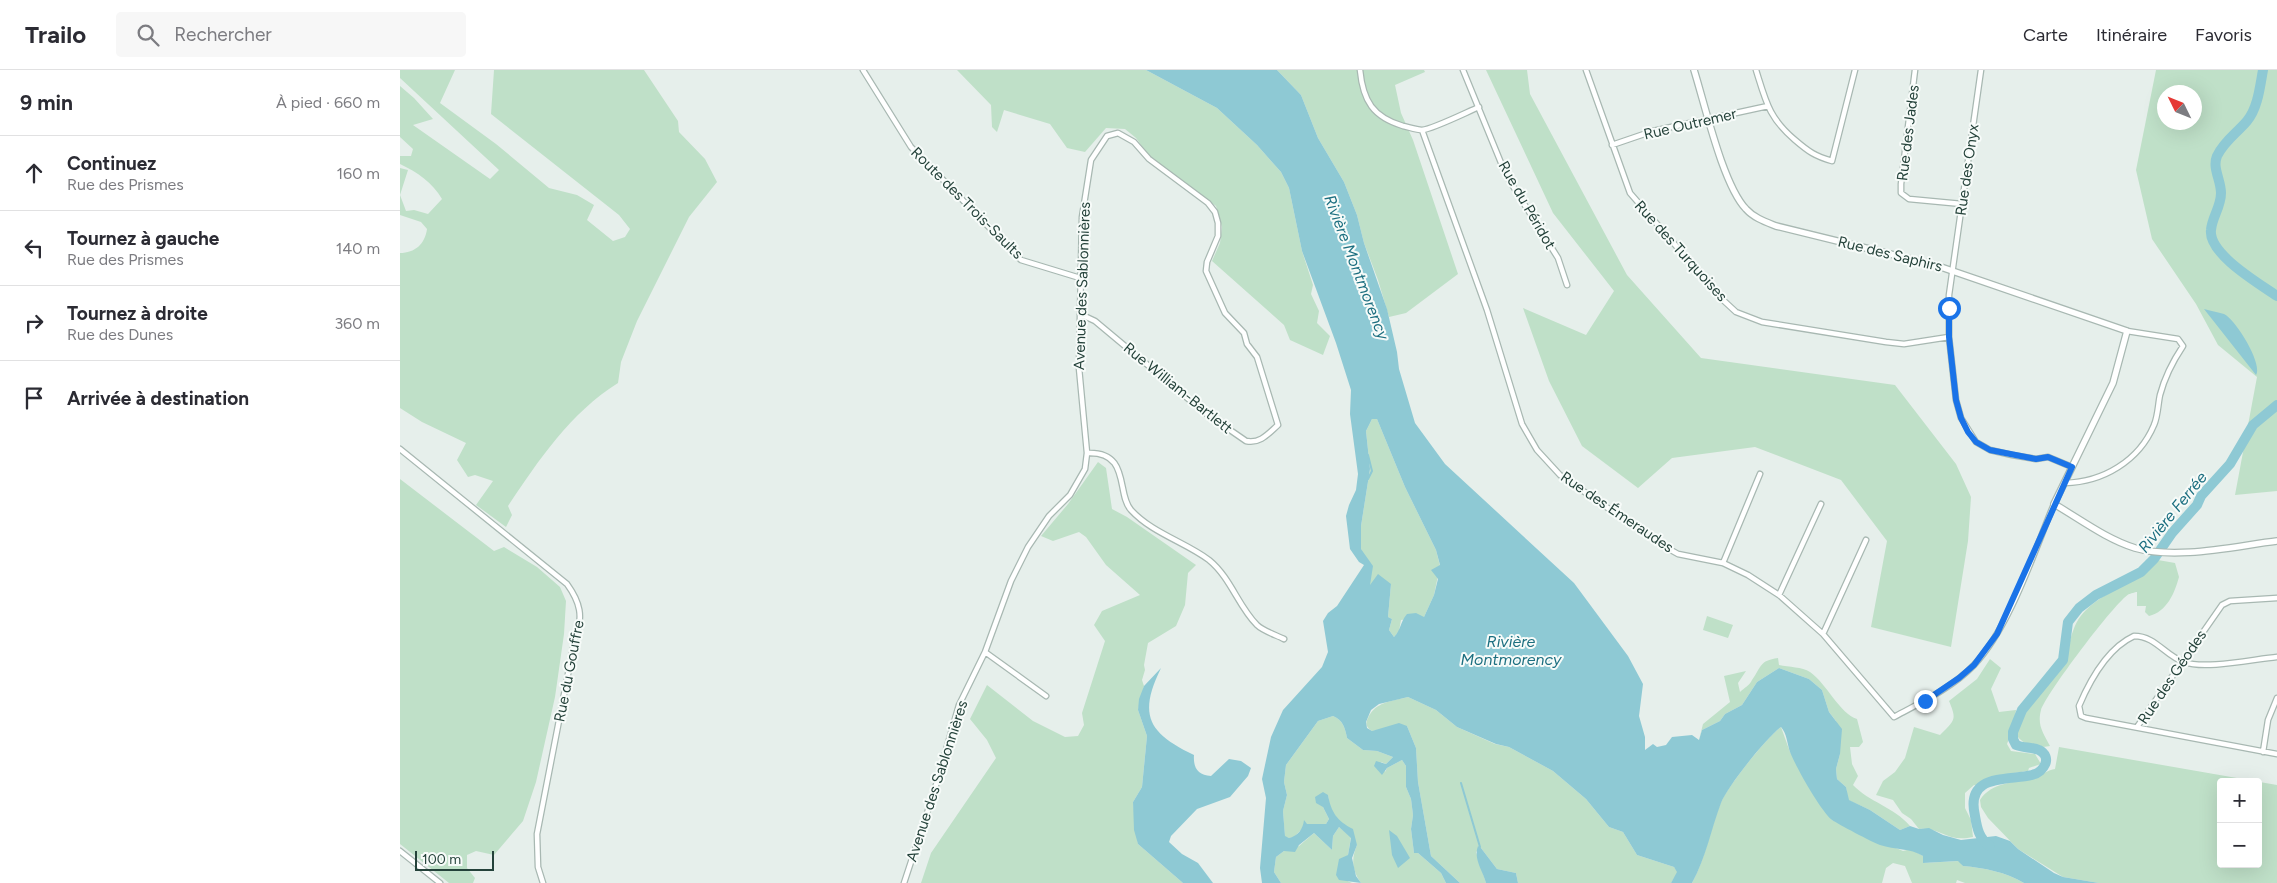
<!DOCTYPE html>
<html lang="fr">
<head>
<meta charset="utf-8">
<style>
	body { margin:0; font-family:Figtree,sans-serif; background:#f7f7f7; color:#2b2b33 }
	.controls { position:absolute; right:15px; bottom:15px; display:grid; overflow:hidden; border-radius:5px; box-shadow:0 5px 20px #0002 }
	.controls button { width:45px; height:45px; display:grid; place-items:center; padding:0; border:0; border-bottom:1px solid #e1e1e2; background:#fff; color:#2b2b33; font:25px sans-serif }
	.compass { position:absolute; left:1757px; top:15px; width:45px; height:45px; border-radius:50%; background:#fff; box-shadow:0 5px 20px #0002; rotate:313deg }
	.scale { position:absolute; left:15px; bottom:12px; width:79px; box-sizing:border-box; padding-left:5px; border:2px solid #24423a; border-top:0; font-size:14px; line-height:18px; white-space:nowrap; color:#24423a; -webkit-text-stroke:4px #f7fbf9; paint-order:stroke }
	.stop { position:absolute; width:15px; height:15px; margin:-11px; border:4px solid #1a73e8; border-radius:50%; background:#fff }
	.stop.end { background:#1a73e8; border-color:#fff; box-shadow:0 1px 5px #0008 }
	.list { margin:0; padding:0; list-style:none }
	h2 { display:flex; justify-content:space-between; align-items:center; height:65px; margin:0; padding:0 20px; font-size:21px }
	h2 small { font-size:16px; font-weight:400; color:#7c7c81 }
	.list li { display:grid; grid-template-columns:32px 1fr auto; gap:15px; align-items:center; box-sizing:border-box; height:75px; padding:0 20px; border-top:1px solid #e1e1e2 }
	.list b { display:block; font-size:19px; white-space:nowrap }
	.list p { margin:0; font-size:16px; white-space:nowrap; color:#7c7c81 }
	.list em { font-size:16px; font-style:normal; color:#7c7c81 }
	.icon { flex:none; width:28px; height:28px; fill:none; stroke:currentColor; stroke-width:2; stroke-linecap:round; stroke-linejoin:round }
	.map { position:relative; flex:none; width:1877px; height:813px; overflow:hidden }
	header { display:flex; align-items:center; gap:30px; box-sizing:border-box; height:70px; padding:0 25px; background:#fff; border-bottom:1px solid #e1e1e2 }
	header strong { font-size:24px }
	nav { display:flex; gap:28px; margin-inline-start:auto; font-size:18px }
	.search { width:350px; height:45px; background:#f7f7f7; display:flex; align-items:center; gap:12px; box-sizing:border-box; padding:0 18px; border-radius:5px; color:#7c7c81; font-size:19px }
	main { display:flex }
	aside { flex:1; background:#fff }
	.map>svg:first-child { display:block }
	.green { fill:#bfe0c8; fill-rule:evenodd }
	.water { fill:#8ec9d4; fill-rule:evenodd }
	.lines { fill:none; stroke-linecap:round; stroke-linejoin:round }
	.stream { stroke:#8ec9d4; stroke-width:2 }
	.river { stroke:#8ec9d4; stroke-width:10 }
	.minor-casing { stroke:#a8b8b2; stroke-width:7 }
	.tertiary-casing { stroke:#a8b8b2; stroke-width:8 }
	.minor { stroke:#fff; stroke-width:4.5 }
	.tertiary { stroke:#fff; stroke-width:5.5 }
	.route { stroke:#1a73e8; stroke-width:6 }
	.labels { text-anchor:middle; stroke-width:4; stroke-linejoin:round; paint-order:stroke }
	.street-label { font-size:15px; fill:#24423a; stroke:#f7fbf9 }
	.water-label { font-size:16px; font-style:italic; fill:#1c6f80; stroke:#f7fbf9 }
</style>
</head>
<body>
<header>
<strong>Trailo</strong>
<div class="search"><svg class="icon" aria-label="search" viewBox="0 0 24 24"><circle cx="10" cy="10" r="6"/><path d="M15 15l6 6"/></svg>Rechercher</div>
<nav><a>Carte</a><a>Itinéraire</a><a>Favoris</a></nav>
</header>
<main>
<aside>
<h2>9 min<small>À pied · 660 m</small></h2>
<ul class="list">
<li><svg class="icon" aria-label="ahead" viewBox="0 0 24 24"><path d="M12 20V5M6 11l6-6 6 6"/></svg><div><b>Continuez</b><p>Rue des Prismes</p></div><em>160 m</em></li>
<li><svg class="icon" aria-label="left" viewBox="0 0 24 24"><path d="M17 20v-9H6M10 6l-5 5 5 5"/></svg><div><b>Tournez à gauche</b><p>Rue des Prismes</p></div><em>140 m</em></li>
<li><svg class="icon" aria-label="right" viewBox="0 0 24 24"><path d="M7 20v-9h11M14 6l5 5-5 5"/></svg><div><b>Tournez à droite</b><p>Rue des Dunes</p></div><em>360 m</em></li>
<li><svg class="icon" aria-label="arrive" viewBox="0 0 24 24"><path d="M6 21V4h12l-3 4 3 4H6"/></svg><div><b>Arrivée à destination</b></div></li>
</ul>
</aside>
<div class="map">
<svg width="1877" height="813" viewBox="0 0 1877 813">
	<rect width="100%" height="100%" fill="#e6efeb"/>
	<!-- green -->
	<path class="green" d="M0,0H55L40,33L96,74L149,118L177,125L194,135L187,150L213,171L225,167L230,159L219,145L91,44L94,0H244L278,51L279,62L305,89L317,112L289,147L237,251L221,292L218,313C171,342 138,391 108,436L112,445L106,457L76,435L93,411L75,405L68,407L57,390L66,373L22,352L0,338V183C15,183 25,174 27,159L21,152L0,145V98L8,100L0,125L6,141L14,140L28,144L42,129C33,113 17,102 0,94V86H11L13,79L0,67V16L14,28L33,49L13,55L90,109L99,100L0,8Z
		M557,0H746L817,38L857,75L881,102L889,118L902,181L913,215L911,224L919,241L917,253L930,266L923,285L890,270L884,255L812,191L820,173L822,157L816,136L749,86L736,68L725,59L706,58L685,82L667,78L650,54L604,40L597,62L592,57L591,35Z
		M877,0H1024L1025,2L995,15L1001,43L1013,70L1058,204L1006,243L989,247L978,210L964,173L957,145L944,112L918,68L901,25Z
		M1086,0H1127L1130,24L1227,205L1301,288L1495,315L1556,394L1571,427L1568,471L1551,577L1471,557L1487,471L1441,410L1355,377L1272,388L1238,418L1182,376L1149,311L1123,238L1186,265L1214,221L1153,143Z
		M1756,0H1877V421L1835,425L1857,307L1818,275L1796,234L1752,169L1736,100ZM1764,22H1794V52H1764Z
		M972,349H977L1005,417L1036,480L1040,496L1034,525L1024,547L1001,550L999,561L994,567L989,560L992,549L988,547L991,514L970,517L961,479V456L970,399L966,361Z
		M698,392L706,398L712,439L727,447L796,495L788,503L785,535L776,556L748,573L744,595L745,600L742,610L744,616L738,640L747,666L742,717L733,732L738,774L783,813H521L531,783L596,688L587,670L570,649L587,615L633,651L665,667L678,666L684,655L682,643L705,571L694,555L702,541L740,525L706,495L686,467L679,462L653,471L641,466L668,434Z
		M0,409L94,481L104,477L137,497L160,517L166,531L164,564L155,627L136,712L123,751L94,785L76,781L67,785V798L75,808L73,813H49L0,774Z
		M1758,490L1775,493L1779,507C1775,522 1767,542 1749,546L1745,542L1746,536H1737V522C1735,522 1730,524 1729,524C1715,532 1646,624 1641,640C1637,655 1643,663 1650,676C1636,679 1625,676 1616,665C1620,652 1627,639 1635,628C1644,617 1656,608 1662,595C1671,576 1670,555 1686,540C1707,519 1739,513 1758,490Z
		M1307,546L1333,555L1328,568L1303,560Z
		M1378,588L1379,595C1389,597 1402,597 1410,602C1427,614 1440,644 1457,649L1463,672L1459,677H1450L1452,694L1458,706L1453,715C1469,732 1494,737 1510,756L1500,760L1470,740L1448,730L1446,717L1437,709L1436,699L1440,684L1436,651L1429,642L1422,620L1409,609L1379,598L1357,612L1342,635L1325,644L1320,651L1302,660L1299,670L1303,654L1330,632L1324,606L1346,601L1338,613L1340,622C1344,618 1350,615 1352,610C1362,596 1359,591 1378,588Z
		M1590,589L1601,598L1591,619L1599,642L1616,640L1614,655L1607,674L1611,681L1635,684L1641,694L1629,698L1628,701L1607,704L1584,718L1574,715L1565,723V738L1571,750L1573,767C1547,773 1539,756 1519,759L1511,749L1502,743L1493,730L1476,725L1483,711L1495,702L1505,688L1514,657L1540,665C1555,650 1557,650 1549,631L1577,609Z
		M1008,627L1036,640L1057,657L1095,674L1109,677L1153,701L1186,729L1209,757L1223,762L1237,785L1274,797L1278,802L1271,813H1118L1116,803L1097,799L1081,778L1076,782L1086,813H1060L1031,786L1018,712L1016,678L1007,656L972,661C966,657 965,654 968,648C975,632 992,631 1008,627Z
		M933,646C943,650 945,658 947,668L963,680L977,681L993,687L986,694L981,692L985,702L987,698L1002,690L1006,696V717L1011,729L1013,745L1011,759L1014,783H1018L1041,803L1046,813H961C952,800 951,789 957,775L930,739L928,725L923,737L929,749L926,754H907L894,767L889,768L885,767L883,741L887,725L884,712L886,695L918,651Z
		M1381,657L1390,682L1432,750L1503,781L1511,779L1523,786V793L1559,791L1563,796C1584,798 1606,802 1624,813H1565L1557,810L1556,813H1512L1505,796L1493,793L1486,798L1482,813H1292C1306,787 1310,759 1321,732C1328,716 1367,667 1381,657Z
		M1659,677L1877,715V813H1699L1663,807L1618,779L1588,748L1581,737L1580,730C1592,711 1618,713 1637,706C1643,704 1648,700 1655,699ZM1821,712H1858V794H1821Z
		M939,757L951,767L948,785L939,810L943,809L952,813H881L874,802L876,787L884,781L899,776L914,763L932,780L933,766Z"/>
	<!-- water -->
	<path class="water" d="M746,0H877L901,25L918,68L944,112L957,145L964,173L987,239L997,282L999,299L1015,353L1045,394L1174,513L1228,586L1243,614L1239,646L1245,667V680L1253,674L1257,677L1266,675L1272,667L1292,665L1299,670L1302,660L1320,651L1325,644L1342,635L1357,612L1379,598L1409,609L1422,620L1429,642L1442,659L1440,684L1436,699L1437,709L1446,717L1449,730L1470,740L1500,760L1510,756L1519,759L1529,758L1543,765L1561,770L1596,766L1610,771L1618,779L1654,803L1663,807L1699,813H1624C1606,802 1584,798 1563,796L1558,791L1523,793V786C1510,778 1495,780 1480,775C1472,772 1438,754 1432,750C1420,740 1396,697 1390,682C1387,673 1387,664 1381,657C1367,667 1327,717 1321,733C1311,759 1306,788 1292,813H1271L1277,802L1274,797L1237,785L1223,762L1209,757L1186,729L1153,701L1109,677L1096,674L1057,657L1036,640L1008,627L979,634L971,640L966,652L967,658L972,661L999,653L1007,656L1016,678L1018,712L1031,786L1060,813H1046L1041,803L1018,783H1014L1011,759L1013,745L1011,729L1006,717V696L1002,690L987,698L982,705L974,696L976,691L986,694L993,687L977,681L963,680L947,668C945,658 943,650 933,646L918,651L886,695L884,712L887,725L883,741L885,766L889,768C898,766 903,759 904,750L907,754H926L929,749L923,737L916,733L915,727L923,722L928,725C931,742 937,751 953,759L957,775L952,788L956,806L961,813L939,810L936,805L939,789L948,785L951,768L939,757L933,766L932,780L914,763L899,775L895,782L884,781L876,787L874,802L881,813H862L860,798L866,728L862,709L871,667L883,640L922,597L928,582L923,551L928,543L937,536L964,495L959,492L950,479L946,446L949,435L956,420L958,404L950,344L951,320L936,273L902,181L889,118L881,102L857,75L817,38ZM972,349H977L1005,417L1036,480L1040,495L1031,500L1038,509L1034,525L1024,547L1016,543L1007,544C1000,552 1001,560 994,567L989,560L992,549L988,547L991,514L978,504L970,515L973,496L961,479V456L970,399L966,361Z
		M1804,239C1810,241 1818,242 1824,244C1836,250 1863,294 1856,305Z
		M761,598C738,645 748,663 794,685C793,698 798,705 811,706L829,689L841,691L851,698L848,706L830,727L797,739L771,766L769,772L782,784L798,793L813,813H783L738,774L734,760L733,732L742,717L747,666L738,640L739,629L744,616Z
		M989,760L997,766L1010,788L998,798L992,785Z
		M1078,776L1081,778L1097,799L1116,803L1118,813H1086C1083,801 1073,789 1078,776Z"/>
	<g class="lines">
		<!-- stream -->
		<path class="stream" d="M968,409L972,401L968,385
			M1061,713L1080,777"/>
		<!-- river -->
		<path class="river" d="M1863,0C1860,16 1858,38 1847,51C1837,63 1824,71 1817,86C1812,98 1821,110 1821,123C1821,137 1812,147 1811,160C1808,184 1860,214 1877,226
			M1590,776C1579,769 1577,758 1575,746C1565,703 1607,711 1632,705C1644,702 1653,687 1639,680C1632,677 1623,678 1616,675L1613,669V662L1622,640L1663,590L1668,552L1679,538L1696,525L1741,502L1754,489L1772,463L1797,435L1801,426L1830,394L1853,355L1877,335"/>
		<defs>
			<path id="minor" d="M463,0L511,77L621,190L680,208
				M960,0C963,31 973,47 1003,56C1008,57 1017,60 1022,60C1033,59 1067,42 1079,37
				M1063,0L1106,105L1158,188L1167,215
				M1186,0L1230,123L1323,230L1336,242L1362,252L1486,272L1504,274L1549,267
				M1356,0C1366,32 1369,48 1395,70C1409,82 1415,86 1432,91L1455,0
				M1515,0L1501,114V123L1509,129L1562,134
				M1581,0L1549,225V267L1556,330L1561,348L1576,372L1590,380L1612,385L1636,389L1648,387L1672,397
				M1022,60L1087,240L1122,354L1137,380L1160,405L1260,474L1278,484L1323,493L1348,505L1379,525L1423,564L1494,647C1522,632 1553,617 1574,595C1610,557 1634,482 1654,434
				M1212,75L1253,61L1368,36
				M0,379L167,514C180,532 184,547 175,568L137,764L138,797L143,813
				M687,383C731,381 716,424 731,440C752,463 785,472 809,490C831,508 838,536 857,555C863,561 876,565 884,569
				M1665,413C1703,412 1739,391 1754,355C1758,346 1758,334 1760,325C1765,306 1773,291 1783,276L1778,269L1727,261
				M1323,493L1360,404
				M1379,525L1421,434
				M1423,564L1466,470
				M585,582L646,626
				M1877,587C1854,589 1805,600 1784,592C1765,586 1756,566 1734,566C1708,578 1690,610 1679,636L1681,646L1686,648L1877,684
				M1737,657L1822,535L1830,531L1877,528
				M1863,682L1868,650L1877,628
				M0,781L40,813
				M504,813L534,722L559,635L585,582L611,511L628,477L649,446L670,425L685,399L687,383L679,298L682,147L691,90L707,66L718,63L734,72L749,89L808,133L815,142L818,153V166L807,192L806,201L825,243L844,263L847,274L857,287L878,355C868,364 860,374 846,371L804,342L695,251L680,244"/>
			<path id="tertiary" d="M1294,0C1305,35 1323,115 1346,139C1354,148 1366,152 1376,156L1535,195L1727,261L1713,313L1654,434C1680,449 1706,469 1735,478C1777,490 1835,476 1877,471"/>
		</defs>
		<!-- minor casing -->
		<use href="#minor" class="minor-casing"/>
		<!-- tertiary casing -->
		<use href="#tertiary" class="tertiary-casing"/>
		<!-- minor -->
		<use href="#minor" class="minor"/>
		<!-- tertiary -->
		<use href="#tertiary" class="tertiary"/>
	</g>
	<g class="lines">
		<!-- route -->
		<path class="route" d="M1525,631L1559,608L1574,595L1597,564L1672,397L1648,387L1636,389L1590,380L1576,372L1568,362L1561,348L1556,330L1549,267V238"/>
	</g>
	<g class="labels">
		<!-- street labels -->
		<g class="street-label">
			<text transform="translate(1290 54) rotate(-13)" y="5">Rue Outremer</text>
			<text transform="translate(1508 63) rotate(-83)" y="5">Rue des Jades</text>
			<text transform="translate(1567 100) rotate(-82)" y="5">Rue des Onyx</text>
			<text transform="translate(567 133) rotate(45)" y="5">Route des Trois-Saults</text>
			<text transform="translate(1127 135) rotate(60)" y="5">Rue du Péridot</text>
			<text transform="translate(1281 181) rotate(48)" y="5">Rue des Turquoises</text>
			<text transform="translate(1490 184) rotate(14)" y="5">Rue des Saphirs</text>
			<text transform="translate(682 216) rotate(-88)" y="5">Avenue des Sablonnières</text>
			<text transform="translate(778 318) rotate(39)" y="5">Rue William-Bartlett</text>
			<text transform="translate(1217 442) rotate(34)" y="5">Rue des Émeraudes</text>
			<text transform="translate(169 601) rotate(-79)" y="5">Rue du Gouffre</text>
			<text transform="translate(1772 607) rotate(-56)" y="5">Rue des Géodes</text>
			<text transform="translate(537 711) rotate(-72)" y="5">Avenue des Sablonnières</text>
		</g>
		<!-- water labels -->
		<g class="water-label">
			<text transform="translate(957 197) rotate(69)" y="6">Rivière Montmorency</text>
			<text transform="translate(1772 442) rotate(-51)" y="6">Rivière Ferrée</text>
			<text x="1111" y="577">Rivière<tspan x="1111" dy="18">Montmorency</tspan></text>
		</g>
	</g>
</svg>
<div class="controls">
<button>+</button>
<button>−</button>
</div>
<svg class="compass" viewBox="-18 -18 36 36"><path d="M0-13l5 13h-10z" fill="#e53935"/><path d="M0 13l5-13h-10z" fill="#7c7c81"/></svg>
<div class="scale">100 m</div>
<div class="stop" style="left:1549px;top:238px"></div>
<div class="stop end" style="left:1525px;top:631px"></div>
</div>
</main>
</body>
</html>
